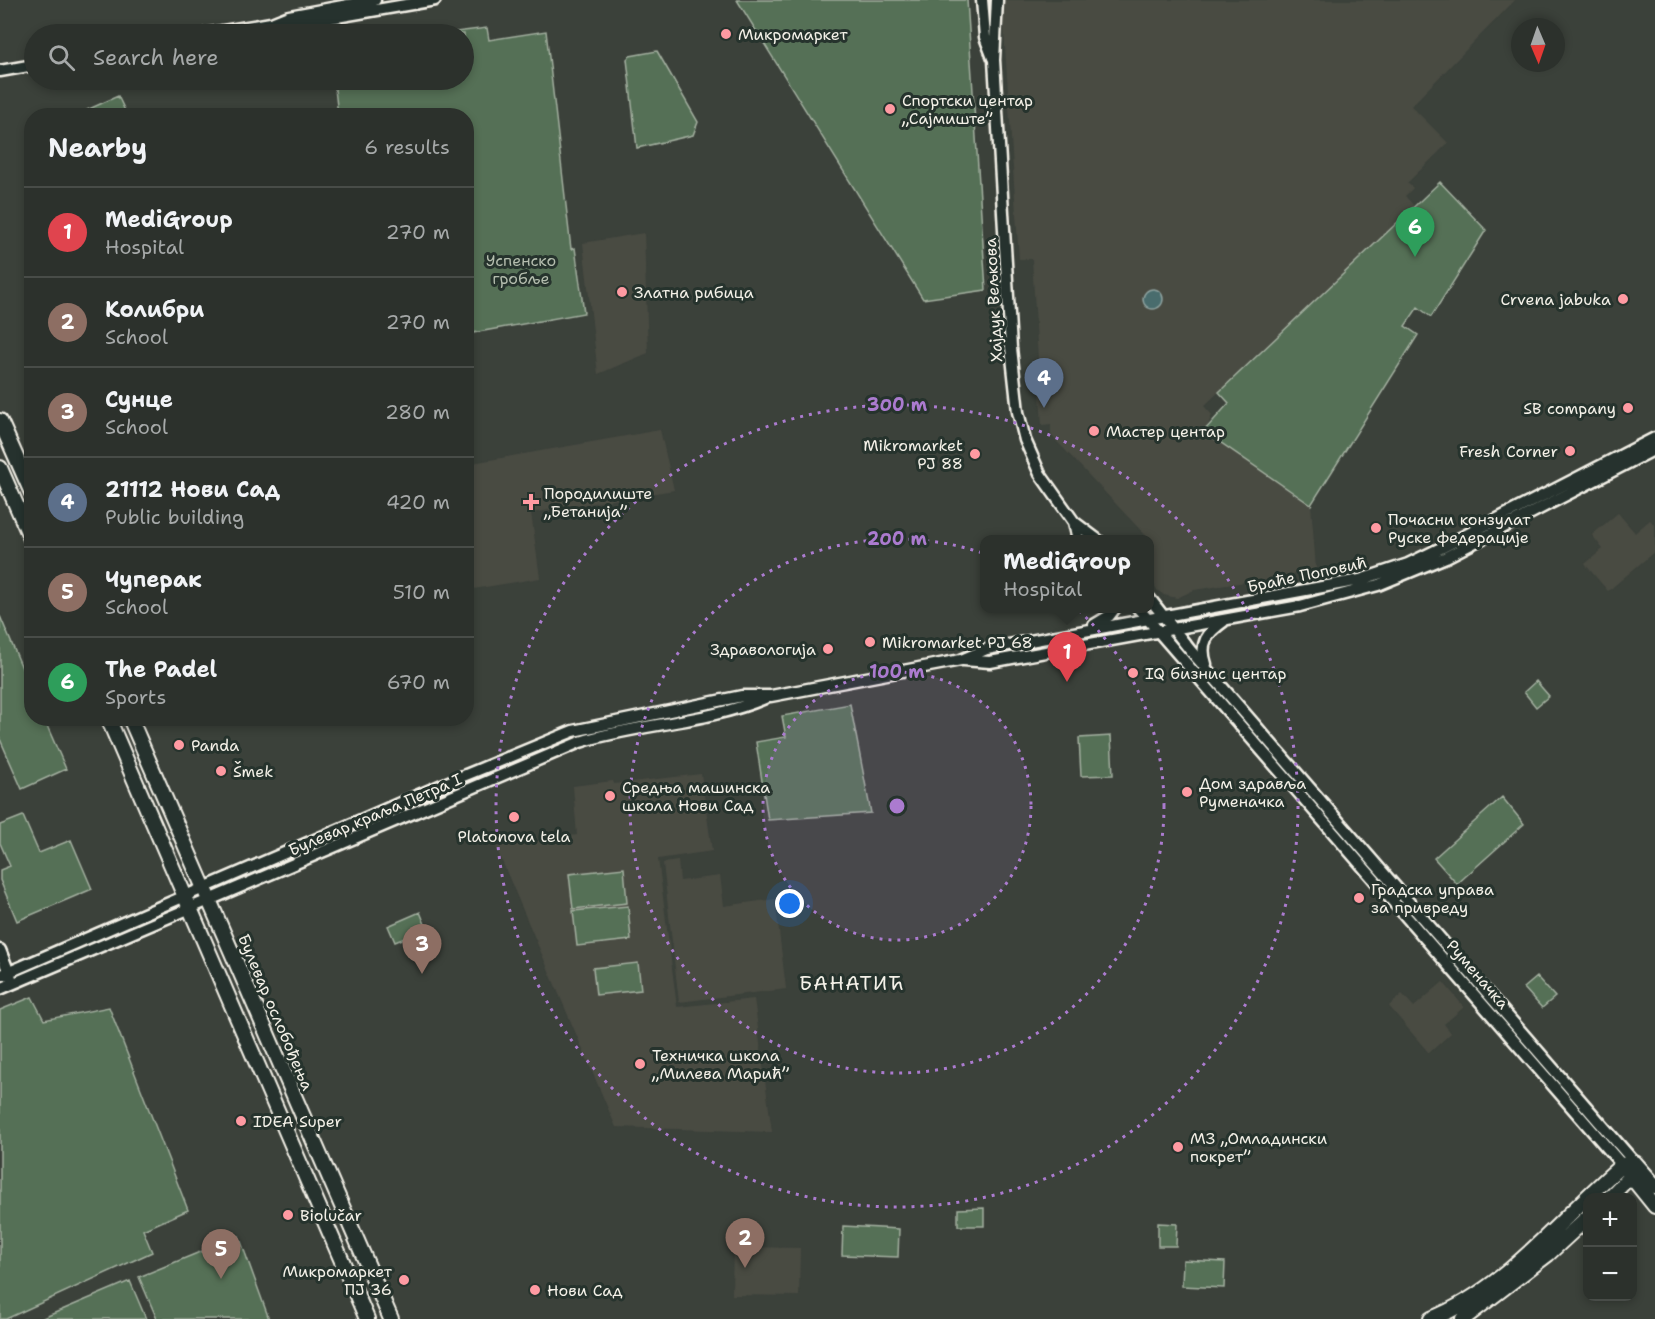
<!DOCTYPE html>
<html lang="en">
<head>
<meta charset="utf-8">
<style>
	body { margin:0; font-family:"Shantell Sans",sans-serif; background:#343934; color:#f1f3f6 }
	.controls { position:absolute; right:18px; bottom:18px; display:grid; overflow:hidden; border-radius:12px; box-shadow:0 3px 9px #0003 }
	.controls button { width:54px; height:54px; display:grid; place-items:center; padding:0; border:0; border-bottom:2px solid #484c48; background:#2c312c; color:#f1f3f6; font:30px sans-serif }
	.compass { position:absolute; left:1511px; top:18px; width:54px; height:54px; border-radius:50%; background:#2c312c; box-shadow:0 3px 9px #0003; rotate:178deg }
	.you { position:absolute; left:790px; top:904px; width:21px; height:21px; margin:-15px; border:4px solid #fff; border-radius:50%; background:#1a73e8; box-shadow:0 0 0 9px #1a73e833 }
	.badge { display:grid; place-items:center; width:39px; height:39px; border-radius:50%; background:#ff9aa2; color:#fff; font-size:20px; font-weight:700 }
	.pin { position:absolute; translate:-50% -50px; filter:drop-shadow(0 2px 3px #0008) }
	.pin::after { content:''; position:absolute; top:32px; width:21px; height:18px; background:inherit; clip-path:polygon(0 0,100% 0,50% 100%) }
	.popup { position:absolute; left:980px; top:535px; width:174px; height:78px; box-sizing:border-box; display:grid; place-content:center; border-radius:12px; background:#2c312c; filter:drop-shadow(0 2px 4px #0005); font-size:20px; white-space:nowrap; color:#a6a9a9 }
	.popup b { font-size:22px; color:#f1f3f6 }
	.popup::after { content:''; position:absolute; left:50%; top:100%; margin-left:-12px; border:12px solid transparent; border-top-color:#2c312c }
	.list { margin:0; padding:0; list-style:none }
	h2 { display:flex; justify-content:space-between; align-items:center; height:78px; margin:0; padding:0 24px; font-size:26px }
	h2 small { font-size:20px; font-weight:400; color:#a6a9a9 }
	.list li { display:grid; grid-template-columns:39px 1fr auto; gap:18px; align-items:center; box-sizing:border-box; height:90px; padding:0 24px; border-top:2px solid #484c48 }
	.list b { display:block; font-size:22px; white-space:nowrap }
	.list p { margin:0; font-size:20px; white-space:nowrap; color:#a6a9a9 }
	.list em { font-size:20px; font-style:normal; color:#a6a9a9 }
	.icon { flex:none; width:33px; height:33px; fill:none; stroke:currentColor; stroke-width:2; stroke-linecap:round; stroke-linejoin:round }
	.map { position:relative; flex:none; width:1655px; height:1319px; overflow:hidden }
	.search { position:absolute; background:#2c312c; box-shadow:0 3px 9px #0003; left:24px; top:24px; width:450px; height:66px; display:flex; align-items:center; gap:15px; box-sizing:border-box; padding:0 21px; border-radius:33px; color:#a6a9a9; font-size:22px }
	.panel { position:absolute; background:#2c312c; box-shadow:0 3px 9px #0003; left:24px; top:108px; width:450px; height:618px; border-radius:24px }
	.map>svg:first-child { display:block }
	.built { fill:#4a4b43 }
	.green { fill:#547057; stroke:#a4b0a0; stroke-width:1.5 }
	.water { fill:#486c6d; stroke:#8da19e; stroke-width:1.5 }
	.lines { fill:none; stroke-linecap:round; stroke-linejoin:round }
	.minor-casing { stroke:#f4f1e8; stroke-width:15 }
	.major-casing { stroke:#f4f1e8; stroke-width:18 }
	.minor { stroke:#26332d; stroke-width:10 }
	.major { stroke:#26332d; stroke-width:14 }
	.ring { fill:none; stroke:#ab7bcf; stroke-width:3; stroke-dasharray:3 6 }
	.poi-dot { fill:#ff9aa2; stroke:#26332d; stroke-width:2 }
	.labels { text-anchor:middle; stroke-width:6; stroke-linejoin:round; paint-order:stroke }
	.poi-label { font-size:16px; fill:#f4f1e8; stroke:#26332d; text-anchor:start }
	.park-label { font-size:16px; fill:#b4bdae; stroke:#26332d }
	.street-label { font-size:16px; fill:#f4f1e8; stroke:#26332d }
	.quarter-label { font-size:20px; letter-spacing:1.5px; fill:#f4f1e8; stroke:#26332d }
	.centre { fill:#ab7bcf; stroke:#26332d; stroke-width:3 }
	.ring-label { font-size:18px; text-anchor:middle; font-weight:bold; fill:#ab7bcf; stroke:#26332d; stroke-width:6; stroke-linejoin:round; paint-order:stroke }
</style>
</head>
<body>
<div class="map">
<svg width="1655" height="1319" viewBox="0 0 1655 1319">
	<rect width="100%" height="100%" fill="#3b413a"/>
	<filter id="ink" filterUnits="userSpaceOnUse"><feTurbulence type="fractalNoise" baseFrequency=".0167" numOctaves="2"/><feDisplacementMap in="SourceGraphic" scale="12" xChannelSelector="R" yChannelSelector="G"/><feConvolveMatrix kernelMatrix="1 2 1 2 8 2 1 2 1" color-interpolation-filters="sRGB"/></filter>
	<g filter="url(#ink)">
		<!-- built -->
		<path class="built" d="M1002,0H1515L1411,106L1448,143L1407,183L1413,188L1405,196L1414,206L1204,406L1212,415L1205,432L1311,505L1316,569L1249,584L1245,582L1194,590L1177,598L1164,595L1157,590L1150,576V540L1051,435V424L1042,425L1032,259H1019Z
			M644,233L648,353L598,374L583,243Z
			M660,430L674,490L531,513L540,578L467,590V464Z
			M1618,513L1635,533L1650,520L1655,526V551L1608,591L1585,564L1603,549L1592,535Z
			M701,774L712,851L658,859L677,1007L754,999L772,1132L616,1127L496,847L577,835L573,786L613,781L614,784Z
			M678,861L680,881L720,876L724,906L775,899L786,989L679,1002L663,863Z
			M1443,982L1464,1007L1444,1024L1451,1033L1429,1053L1389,1006L1402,994L1414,1007Z
			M733,1247L800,1248L799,1296L732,1295Z"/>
		<!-- green -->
		<path class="green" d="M737,0H967L986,290L923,299Z
			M487,28L489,40L546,31L571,249L575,248L584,313L467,334L466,116L338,115L334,80H464V34H440Z
			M657,51L698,122L693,135L637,148L627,59L630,56Z
			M118,96L127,115H89L87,110Z
			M1440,182L1486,230L1431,317L1418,307L1405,326L1418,335L1311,505L1204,431L1229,403L1219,392Z
			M0,616L31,689L32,718L44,719L66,769L22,789L0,739Z
			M1536,681L1549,696L1536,707L1524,692Z
			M850,704L871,813L768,820L756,742L786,737L782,716Z
			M1111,736L1113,775L1081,776L1079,738Z
			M1502,797L1524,824L1457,884L1434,858Z
			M23,816L39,853L71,840L92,889L17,921L0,880V870L10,866L0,843V825Z
			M624,868L627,903L573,909L569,874Z
			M628,906L631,940L577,946L573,911Z
			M420,912L427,929L395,942L388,926Z
			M638,963L641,990L596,995L593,968Z
			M1537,977L1555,997L1542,1008L1524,988Z
			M32,997L44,1020L109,1007L188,1210L143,1230L152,1252L6,1319H0V1010Z
			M984,1208V1226H958V1209Z
			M1158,1223L1177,1224L1176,1246H1158Z
			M843,1226L899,1229L898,1257L842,1255Z
			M239,1236L269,1319H157L139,1277Z
			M1183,1260L1225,1262L1224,1288L1182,1286Z
			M130,1281L146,1319H42L43,1318Z"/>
		<!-- water -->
		<path class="water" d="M1143 299a10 10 0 1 1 20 0a10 10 0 1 1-20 0Z"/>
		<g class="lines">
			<defs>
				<path id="minor" d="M982,0L985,37L993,58
					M997,0L994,60L1011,348L1018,412L1025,440L1040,474L1074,522L1098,540
					M274,22L289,16L375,0
					M205,34L271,23L313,21L435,0
					M0,71L34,65
					M1074,522L1078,540
					M1150,599L1190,650L1635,1163
					M1138,608L1622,1165
					M1094,625L1109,616L1115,608
					M963,660L990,662L1300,606L1378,585L1446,557L1655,449
					M1206,664C1199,643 1207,633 1224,621
					M0,950L11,978
					M0,976L456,779L573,731L742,696H771L961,660L987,649L1360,580L1408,564L1441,548L1655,438
					M0,989L580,742C640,723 707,723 765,698"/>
				<path id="major" d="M0,421L32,493
					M0,468L32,541
					M108,718L367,1319
					M130,718L391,1319
					M1635,1163L1655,1186
					M1622,1165L1655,1206
					M1609,1198L1635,1171
					M1431,1319C1507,1289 1561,1217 1622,1165L1635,1163
					M1463,1319L1548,1254L1588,1217"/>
			</defs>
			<!-- minor casing -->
			<use href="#minor" class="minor-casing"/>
			<!-- major casing -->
			<use href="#major" class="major-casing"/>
			<!-- minor -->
			<use href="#minor" class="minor"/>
			<!-- major -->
			<use href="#major" class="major"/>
		</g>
	</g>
	<!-- distance rings -->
	<circle cx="897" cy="806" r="134" fill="#ab7bcf" fill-opacity=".12"/>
	<g class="ring">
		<circle cx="897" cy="806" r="134"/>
		<circle cx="897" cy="806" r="267"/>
		<circle cx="897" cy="806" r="401"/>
	</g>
	<!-- markers -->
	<g class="poi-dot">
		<circle cx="726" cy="34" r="6"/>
		<circle cx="890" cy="109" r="6"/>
		<circle cx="622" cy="292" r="6"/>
		<circle cx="1623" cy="299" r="6"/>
		<circle cx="1628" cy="408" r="6"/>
		<circle cx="1094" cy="431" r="6"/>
		<circle cx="1570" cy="451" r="6"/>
		<circle cx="975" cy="454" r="6"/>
		<path d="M528 493h6v6h6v6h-6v6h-6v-6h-6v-6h6z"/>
		<circle cx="1376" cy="528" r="6"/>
		<circle cx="870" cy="642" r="6"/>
		<circle cx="828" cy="649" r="6"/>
		<circle cx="1133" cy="673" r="6"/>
		<circle cx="179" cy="745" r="6"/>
		<circle cx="221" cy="771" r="6"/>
		<circle cx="1187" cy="792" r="6"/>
		<circle cx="610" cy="796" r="6"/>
		<circle cx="514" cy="817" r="6"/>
		<circle cx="1359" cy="898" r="6"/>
		<circle cx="640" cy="1064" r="6"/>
		<circle cx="241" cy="1121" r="6"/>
		<circle cx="1178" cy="1147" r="6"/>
		<circle cx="288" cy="1215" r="6"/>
		<circle cx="404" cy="1280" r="6"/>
		<circle cx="535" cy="1290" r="6"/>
	</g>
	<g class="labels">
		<!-- poi labels -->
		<g class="poi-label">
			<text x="738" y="40">Микромаркет</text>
			<text x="902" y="106">Спортски центар<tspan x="902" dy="18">„Сајмиште”</tspan></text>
			<text x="634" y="298">Златна рибица</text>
			<text x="1611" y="305" text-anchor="end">Crvena jabuka</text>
			<text x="1616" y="414" text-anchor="end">SB company</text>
			<text x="1106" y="437">Мастер центар</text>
			<text x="963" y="451" text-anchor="end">Mikromarket<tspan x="963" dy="18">PJ 88</tspan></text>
			<text x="1558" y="457" text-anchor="end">Fresh Corner</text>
			<text x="544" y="499">Породилиште<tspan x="544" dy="18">„Бетанија”</tspan></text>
			<text x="1388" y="525">Почасни конзулат<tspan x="1388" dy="18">Руске федерације</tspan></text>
			<text x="882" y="648">Mikromarket PJ 68</text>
			<text x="816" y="655" text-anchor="end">Здравологија</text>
			<text x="1145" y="679">IQ бизнис центар</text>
			<text x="191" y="751">Panda</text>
			<text x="233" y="777">Šmek</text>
			<text x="1199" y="789">Дом здравља<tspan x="1199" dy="18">Руменачка</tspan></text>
			<text x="622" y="793">Средња машинска<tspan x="622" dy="18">школа Нови Сад</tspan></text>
			<text x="514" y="842" text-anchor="middle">Platonova tela</text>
			<text x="1371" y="895">Градска управа<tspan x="1371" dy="18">за привреду</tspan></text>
			<text x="652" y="1061">Техничка школа<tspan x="652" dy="18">„Милева Марић”</tspan></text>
			<text x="253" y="1127">IDEA Super</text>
			<text x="1190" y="1144">МЗ „Омладински<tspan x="1190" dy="18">покрет”</tspan></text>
			<text x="300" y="1221">Biolučar</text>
			<text x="392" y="1277" text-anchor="end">Микромаркет<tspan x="392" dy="18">ПЈ 36</tspan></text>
			<text x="547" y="1296">Нови Сад</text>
		</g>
		<!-- park labels -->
		<g class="park-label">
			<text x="521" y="266">Успенско<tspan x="521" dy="18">гробље</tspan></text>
		</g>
		<!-- street labels -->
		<g class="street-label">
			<text transform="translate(993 300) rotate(-93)" y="6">Хајдук Вељкова</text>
			<text transform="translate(1307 574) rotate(-12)" y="6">Браће Поповић</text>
			<text transform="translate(375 814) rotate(-23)" y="6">Булевар краља Петра I</text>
			<text transform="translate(1478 974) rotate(49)" y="6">Руменачка</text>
			<text transform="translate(276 1012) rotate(67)" y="6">Булевар ослобођења</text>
		</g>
		<!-- quarter labels -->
		<g class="quarter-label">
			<text x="852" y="990">БАНАТИЋ</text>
		</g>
	</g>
	<circle cx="897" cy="806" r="9" class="centre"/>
	<g class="ring-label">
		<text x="897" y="411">300 m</text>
		<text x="897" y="545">200 m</text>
		<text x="897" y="678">100 m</text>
	</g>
</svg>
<div class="controls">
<button>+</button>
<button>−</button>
</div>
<svg class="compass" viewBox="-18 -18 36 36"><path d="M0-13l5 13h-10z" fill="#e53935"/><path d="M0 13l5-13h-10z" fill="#a6a9a9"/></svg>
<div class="you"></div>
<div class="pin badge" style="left:1067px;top:682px;background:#e0444e">1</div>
<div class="popup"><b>MediGroup</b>Hospital</div>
<div class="pin badge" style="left:745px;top:1268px;background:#8d6e63">2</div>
<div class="pin badge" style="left:422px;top:974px;background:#8d6e63">3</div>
<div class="pin badge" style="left:1044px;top:408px;background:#5c6f8a">4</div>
<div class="pin badge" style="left:221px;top:1279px;background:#8d6e63">5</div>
<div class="pin badge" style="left:1415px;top:257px;background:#2e9e5b">6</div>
<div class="search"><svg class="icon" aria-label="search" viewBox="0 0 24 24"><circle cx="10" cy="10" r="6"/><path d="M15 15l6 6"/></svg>Search here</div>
<section class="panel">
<h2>Nearby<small>6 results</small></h2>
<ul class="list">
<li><span class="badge" style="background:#e0444e">1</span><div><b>MediGroup</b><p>Hospital</p></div><em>270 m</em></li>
<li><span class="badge" style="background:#8d6e63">2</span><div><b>Колибри</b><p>School</p></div><em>270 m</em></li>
<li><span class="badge" style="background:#8d6e63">3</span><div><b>Сунце</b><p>School</p></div><em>280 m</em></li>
<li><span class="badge" style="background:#5c6f8a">4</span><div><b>21112 Нови Сад</b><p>Public building</p></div><em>420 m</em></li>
<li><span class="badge" style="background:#8d6e63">5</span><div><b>Чуперак</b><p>School</p></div><em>510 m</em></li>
<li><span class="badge" style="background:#2e9e5b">6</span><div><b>The Padel</b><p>Sports</p></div><em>670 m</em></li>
</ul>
</section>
</div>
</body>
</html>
